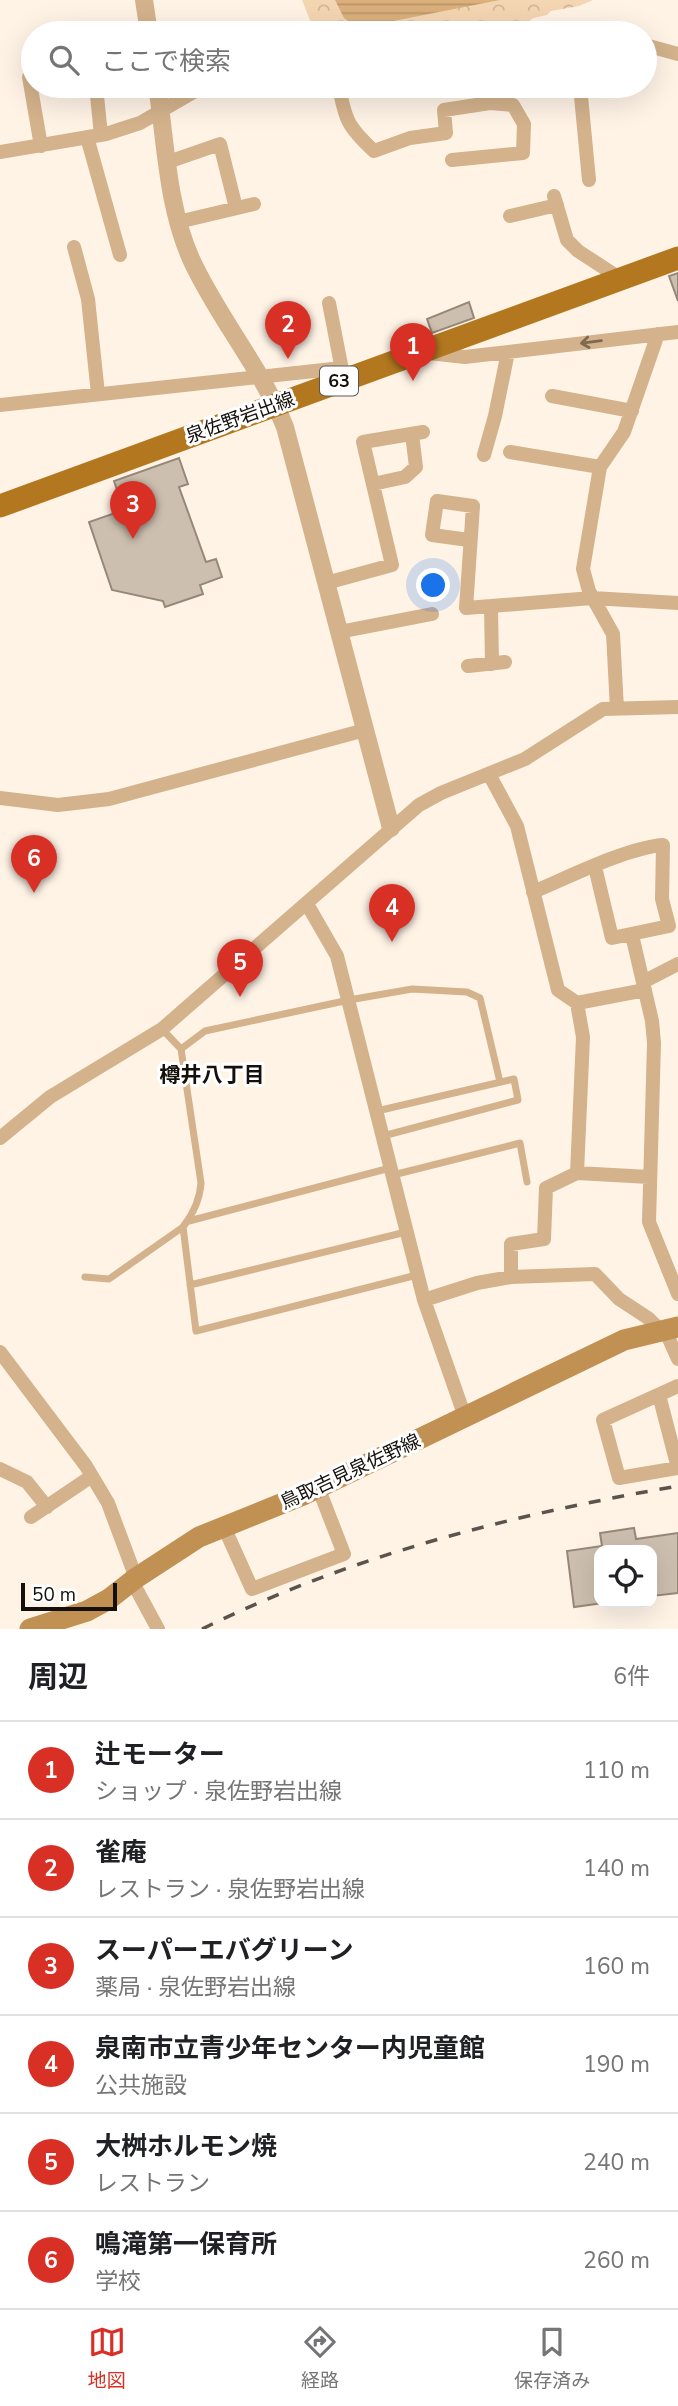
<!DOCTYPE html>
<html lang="ja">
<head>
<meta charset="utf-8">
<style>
	body { margin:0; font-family:"Nunito Sans","Noto Sans JP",sans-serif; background:#f2f2f2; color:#202124 }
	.controls { position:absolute; right:21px; bottom:21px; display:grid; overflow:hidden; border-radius:14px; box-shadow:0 7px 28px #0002 }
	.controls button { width:63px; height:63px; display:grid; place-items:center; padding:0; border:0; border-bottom:2px solid #e0e0e0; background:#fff; color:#202124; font:35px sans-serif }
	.scale { position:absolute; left:21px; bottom:18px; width:96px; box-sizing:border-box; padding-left:7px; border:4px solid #15100b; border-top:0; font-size:19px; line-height:24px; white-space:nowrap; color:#15100b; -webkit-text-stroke:5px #fff; paint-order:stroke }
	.you { position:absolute; left:434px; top:586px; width:24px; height:24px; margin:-18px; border:5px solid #fff; border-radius:50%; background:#1a73e8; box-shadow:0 0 0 10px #1a73e833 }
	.badge { display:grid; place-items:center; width:46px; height:46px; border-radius:50%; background:#d93025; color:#fff; font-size:23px; font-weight:700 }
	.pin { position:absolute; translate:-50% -58px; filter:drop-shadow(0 2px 4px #0008) }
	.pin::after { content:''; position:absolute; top:37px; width:24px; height:21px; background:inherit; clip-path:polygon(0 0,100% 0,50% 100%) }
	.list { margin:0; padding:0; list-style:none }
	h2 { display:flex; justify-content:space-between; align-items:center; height:91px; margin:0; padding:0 28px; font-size:30px }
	h2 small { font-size:23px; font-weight:400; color:#757577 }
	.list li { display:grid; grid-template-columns:46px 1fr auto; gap:21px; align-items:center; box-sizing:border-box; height:98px; padding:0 28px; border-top:2px solid #e0e0e0 }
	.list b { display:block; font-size:26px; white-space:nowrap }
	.list p { margin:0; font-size:23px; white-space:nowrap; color:#757577 }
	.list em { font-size:23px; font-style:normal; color:#757577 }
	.icon { flex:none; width:38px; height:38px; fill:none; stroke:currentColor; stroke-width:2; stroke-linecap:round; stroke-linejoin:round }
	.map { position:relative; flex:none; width:678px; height:1629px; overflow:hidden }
	.search { position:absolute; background:#fff; box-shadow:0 7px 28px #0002; left:21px; right:21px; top:21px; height:77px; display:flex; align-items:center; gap:18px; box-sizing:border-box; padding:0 24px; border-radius:38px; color:#757577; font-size:26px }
	.sheet { height:679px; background:#fff }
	nav { display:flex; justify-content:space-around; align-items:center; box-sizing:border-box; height:98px; border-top:2px solid #e0e0e0; background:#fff; font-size:19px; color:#757577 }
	nav a { display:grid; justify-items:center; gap:4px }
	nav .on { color:#d93025 }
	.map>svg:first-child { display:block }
	.forest { fill:url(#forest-crowns) }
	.water { fill:url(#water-rules) }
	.building { fill:#cdbfaf; stroke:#968879; stroke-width:2 }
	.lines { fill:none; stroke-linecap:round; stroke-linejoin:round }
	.service { stroke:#d3b28c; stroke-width:7 }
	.minor { stroke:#d3b28c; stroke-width:14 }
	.tertiary { stroke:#d3b28c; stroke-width:18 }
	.secondary { stroke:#c19154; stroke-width:21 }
	.primary { stroke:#b3781f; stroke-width:23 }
	.rail { stroke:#5b544d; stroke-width:3.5; stroke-dasharray:12 12; stroke-linecap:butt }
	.oneway { stroke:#7e6952 }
	.labels { text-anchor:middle; stroke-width:6; stroke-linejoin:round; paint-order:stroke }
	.shield { fill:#fff; stroke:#5b5854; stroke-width:2 }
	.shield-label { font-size:18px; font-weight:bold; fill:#15100b }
	.street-label { font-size:19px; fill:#15100b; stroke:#fff }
	.neighbourhood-label { font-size:21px; font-weight:bold; fill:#15100b; stroke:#fff }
</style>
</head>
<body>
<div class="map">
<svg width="678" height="1629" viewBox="0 0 678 1629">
	<defs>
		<pattern id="forest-crowns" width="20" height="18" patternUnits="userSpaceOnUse" patternTransform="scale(1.75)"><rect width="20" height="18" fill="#f5d6b2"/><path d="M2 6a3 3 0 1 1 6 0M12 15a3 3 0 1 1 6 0" fill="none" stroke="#d1b798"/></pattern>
		<pattern id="water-rules" width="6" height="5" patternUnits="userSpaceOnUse" patternTransform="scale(1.75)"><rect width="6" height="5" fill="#dbb07c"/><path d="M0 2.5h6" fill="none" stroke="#bb966a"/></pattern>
	</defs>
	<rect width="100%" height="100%" fill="#fff3e6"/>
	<!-- forest -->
	<path class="forest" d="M302,0H593L579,6L551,11L547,15L533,18L526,24L491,33H315Z"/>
	<!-- water -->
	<path class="water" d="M335,0H500L358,28L344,18Z"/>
	<!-- building -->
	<path class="building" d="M678,273V301L669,276Z
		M469,302L474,318L432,333L427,319Z
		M179,458L188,484L179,487L206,562L216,559L222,577L200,585L203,594L165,607L163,601L112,590L89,522L124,510L114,481Z
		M634,1528L636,1539L678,1533V1593L652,1596V1550H599V1603H603L574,1607L567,1551L602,1546L600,1533Z"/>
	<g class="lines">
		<!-- service -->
		<path class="service" d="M181,1049L205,1031L349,1000L412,989L467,992L480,998L500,1082
			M377,1111L514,1079L518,1100L383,1136
			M393,1175L520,1143L527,1182
			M189,1221L390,1168
			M183,1227L196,1331L417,1275
			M85,1277L109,1279L183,1227C193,1214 200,1199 201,1183L181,1049L162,1029
			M190,1285L406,1232"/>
		<!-- minor -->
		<path class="minor" d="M645,45L678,54
			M29,77L41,146
			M96,86L101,135
			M339,86C345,120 348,127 374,151L410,138L446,133L444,110L490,103L513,105L524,124L523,153L452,160
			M580,86L589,180
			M87,137L120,255
			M0,152L106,134L140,123L204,86
			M168,162L220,144L236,208
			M554,196L567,240L578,251L621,279
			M510,216L557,205
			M178,222L254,204
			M74,247L88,299L98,394
			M329,303L343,375
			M429,353L465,357L678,332
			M552,396L632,411
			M0,405L342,368
			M510,452L600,467
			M484,455L495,416L508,352
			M373,484L405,477L416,467L412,434
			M469,540L432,535L437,501L473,506L466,608L592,598L678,603
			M326,583L392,565L363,442L423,432
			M491,606L492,664
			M339,632L432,614
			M468,666L505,662
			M617,709L613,634L589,591L583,569L600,467L624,432L658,334
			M489,774L517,826L558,990L577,1003L645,990
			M0,798L58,805L109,799L365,730
			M533,892C569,877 626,848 663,845L662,899L669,926L612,938L595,867
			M307,904L337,956L424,1300L465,1417
			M632,935L652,1021L654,1043L649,1222L678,1294
			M643,982L678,964
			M0,1138L50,1097L162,1029L419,805L441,793L525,759L603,709L678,707
			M577,1173L583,1037L577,1003
			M511,1277V1244L544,1239L546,1188L577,1173L649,1177
			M424,1300L477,1283L511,1277L595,1274L619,1299L648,1318L661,1331
			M665,1330L678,1359
			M0,1352L86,1466L108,1503L136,1578
			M659,1395L678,1468L619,1478L603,1420L678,1386
			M0,1469L27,1482L47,1507
			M31,1517L92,1476
			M224,1527L252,1589L344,1554L318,1487
			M132,1581L158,1629"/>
		<!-- tertiary -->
		<path class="tertiary" d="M144,0L149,33
			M157,86C166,143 167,205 191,259C218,318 261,367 285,427L391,828"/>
		<!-- secondary -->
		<path class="secondary" d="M30,1629L87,1611L109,1599L136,1578L199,1537L303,1495L624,1340L678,1327"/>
		<!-- primary -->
		<path class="primary" d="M0,506L678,258"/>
		<!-- rail -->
		<path class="rail" d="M202,1629C355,1554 511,1515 678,1486"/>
	</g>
	<!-- one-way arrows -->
	<defs><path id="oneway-shaft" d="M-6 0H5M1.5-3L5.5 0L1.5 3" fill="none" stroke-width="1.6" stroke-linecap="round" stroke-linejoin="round" transform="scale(1.75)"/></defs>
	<use class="oneway" href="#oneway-shaft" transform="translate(591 342) rotate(173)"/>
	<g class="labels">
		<!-- shield labels -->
		<rect class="shield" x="320" y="366.5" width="38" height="29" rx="5"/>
		<g class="shield-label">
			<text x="339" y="387">63</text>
		</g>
		<!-- street labels -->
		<g class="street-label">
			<text transform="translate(240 417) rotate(-20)" y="7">泉佐野岩出線</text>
			<text transform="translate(350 1471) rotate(-25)" y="7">鳥取吉見泉佐野線</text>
		</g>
		<!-- neighbourhood labels -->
		<g class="neighbourhood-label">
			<text x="212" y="1082">樽井八丁目</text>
		</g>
	</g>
</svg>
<div class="controls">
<button><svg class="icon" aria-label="locate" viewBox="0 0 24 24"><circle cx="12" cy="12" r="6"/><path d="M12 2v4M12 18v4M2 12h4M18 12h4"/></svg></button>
</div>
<div class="scale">50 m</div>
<div class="you"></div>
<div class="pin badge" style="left:413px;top:381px">1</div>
<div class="pin badge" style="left:288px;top:359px">2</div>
<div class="pin badge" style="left:133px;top:539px">3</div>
<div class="pin badge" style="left:392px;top:942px">4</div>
<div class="pin badge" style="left:240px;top:997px">5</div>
<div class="pin badge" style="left:34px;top:893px">6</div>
<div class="search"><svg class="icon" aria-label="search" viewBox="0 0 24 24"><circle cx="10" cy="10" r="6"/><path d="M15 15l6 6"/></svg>ここで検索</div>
</div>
<section class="sheet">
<h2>周辺<small>6件</small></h2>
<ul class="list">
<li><span class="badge">1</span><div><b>辻モーター</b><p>ショップ · 泉佐野岩出線</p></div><em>110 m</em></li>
<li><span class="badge">2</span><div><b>雀庵</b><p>レストラン · 泉佐野岩出線</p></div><em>140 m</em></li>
<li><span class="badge">3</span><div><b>スーパーエバグリーン</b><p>薬局 · 泉佐野岩出線</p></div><em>160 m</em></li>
<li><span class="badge">4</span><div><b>泉南市立青少年センター内児童館</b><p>公共施設</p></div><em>190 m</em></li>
<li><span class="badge">5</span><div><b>大桝ホルモン焼</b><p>レストラン</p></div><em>240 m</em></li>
<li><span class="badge">6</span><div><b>鳴滝第一保育所</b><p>学校</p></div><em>260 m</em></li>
</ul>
</section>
<nav>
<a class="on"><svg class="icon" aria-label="map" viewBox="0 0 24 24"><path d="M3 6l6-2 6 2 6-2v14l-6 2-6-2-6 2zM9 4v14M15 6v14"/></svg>地図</a>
<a><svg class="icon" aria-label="directions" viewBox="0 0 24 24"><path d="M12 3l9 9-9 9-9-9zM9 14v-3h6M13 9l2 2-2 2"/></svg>経路</a>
<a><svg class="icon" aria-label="saved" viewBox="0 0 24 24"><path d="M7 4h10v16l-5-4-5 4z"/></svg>保存済み</a>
</nav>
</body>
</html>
